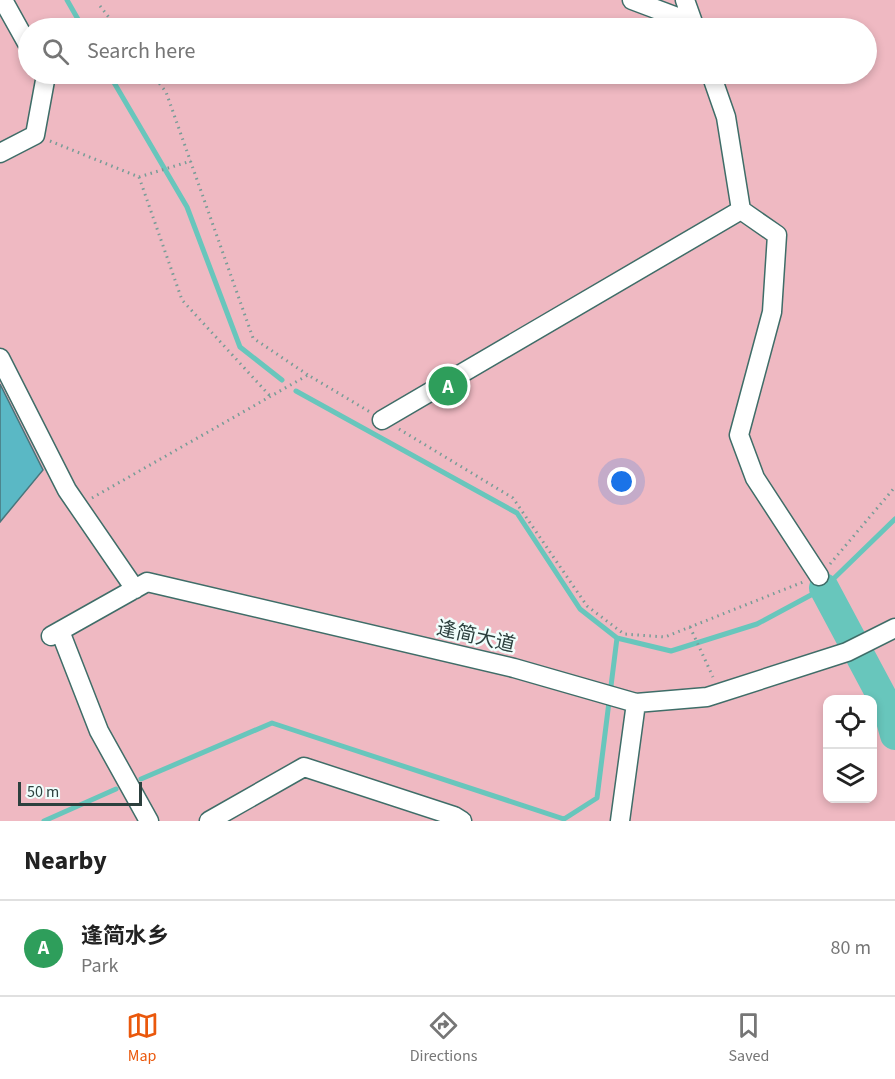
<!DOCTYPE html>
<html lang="en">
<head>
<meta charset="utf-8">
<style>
	body { margin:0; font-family:"Source Sans 3","Noto Sans SC",sans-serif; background:#f6f6f6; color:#222 }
	.controls { position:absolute; right:18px; bottom:18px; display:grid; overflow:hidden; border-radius:12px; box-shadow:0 3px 9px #0003 }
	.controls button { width:54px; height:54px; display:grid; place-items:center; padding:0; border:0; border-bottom:2px solid #e0e0e0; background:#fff; color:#222; font:30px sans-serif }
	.scale { position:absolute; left:18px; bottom:15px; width:124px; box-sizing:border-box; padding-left:6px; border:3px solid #2c403e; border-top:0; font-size:16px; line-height:21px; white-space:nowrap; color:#2c403e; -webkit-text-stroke:4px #f0fefc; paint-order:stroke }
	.you { position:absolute; left:622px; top:482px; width:21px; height:21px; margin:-15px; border:4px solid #fff; border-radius:50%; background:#1a73e8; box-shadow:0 0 0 9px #1a73e833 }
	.badge { display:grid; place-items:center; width:39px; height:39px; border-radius:50%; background:#ea580c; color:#fff; font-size:20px; font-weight:700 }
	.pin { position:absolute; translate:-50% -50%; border:3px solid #fff; box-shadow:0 2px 6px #0006 }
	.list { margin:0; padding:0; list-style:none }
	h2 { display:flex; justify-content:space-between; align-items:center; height:78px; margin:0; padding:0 24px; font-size:26px }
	h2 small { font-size:20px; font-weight:400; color:#767676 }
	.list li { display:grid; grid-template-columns:39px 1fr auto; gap:18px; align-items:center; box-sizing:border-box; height:96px; padding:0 24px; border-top:2px solid #e0e0e0 }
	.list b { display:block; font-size:22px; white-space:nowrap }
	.list p { margin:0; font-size:20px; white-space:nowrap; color:#767676 }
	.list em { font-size:20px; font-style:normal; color:#767676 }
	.icon { flex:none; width:33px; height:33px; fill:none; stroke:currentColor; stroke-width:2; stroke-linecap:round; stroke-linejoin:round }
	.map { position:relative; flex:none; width:895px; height:821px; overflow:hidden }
	.search { position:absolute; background:#fff; box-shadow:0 3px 9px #0003; left:18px; right:18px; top:18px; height:66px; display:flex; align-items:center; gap:15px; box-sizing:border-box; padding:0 21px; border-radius:33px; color:#767676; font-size:22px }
	.sheet { height:174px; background:#fff }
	nav { display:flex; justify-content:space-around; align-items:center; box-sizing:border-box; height:84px; border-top:2px solid #e0e0e0; background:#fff; font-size:16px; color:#767676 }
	nav a { display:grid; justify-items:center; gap:3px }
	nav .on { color:#ea580c }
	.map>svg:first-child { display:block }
	.green { fill:#efb9c2; fill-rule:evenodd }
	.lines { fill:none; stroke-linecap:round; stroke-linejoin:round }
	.stream { stroke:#68c6bc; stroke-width:5 }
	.river { stroke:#68c6bc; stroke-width:30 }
	.building { fill:#5ab8c5; stroke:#48767c; stroke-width:1.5 }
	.minor-casing { stroke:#3f6d68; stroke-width:21 }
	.path { stroke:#789c97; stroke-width:3; stroke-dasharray:1.5 4.5; stroke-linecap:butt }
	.minor { stroke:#fff; stroke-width:18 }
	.labels { text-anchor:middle; stroke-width:5; stroke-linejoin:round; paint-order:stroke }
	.street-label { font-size:20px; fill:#2c403e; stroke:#f0fefc }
</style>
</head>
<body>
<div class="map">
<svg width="895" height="821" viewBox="0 0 895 821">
	<rect width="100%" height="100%" fill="#b4e5df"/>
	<!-- green -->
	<path class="green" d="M0,0H895V821H0ZM28,28H866V74H28ZM828,700H872V798H828Z"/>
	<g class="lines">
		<!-- stream -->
		<path class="stream" d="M67,0L83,28
			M109,74L187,207L240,347L282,380
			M296,391L517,513L580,609L617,638L671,651L757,624L824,588L895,519
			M141,779L272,723L564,819L597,798L617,638
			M44,821L116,789"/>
		<!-- river -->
		<path class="river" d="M824,588L887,706L895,735"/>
	</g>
	<!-- building -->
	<path class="building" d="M0,384L43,470L0,522Z"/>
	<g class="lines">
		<defs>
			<path id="minor" d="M3,0L28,45
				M632,0L693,23
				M685,0L695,28
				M711,74L726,117L741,210L777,235L772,312L739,435L755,478L819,576
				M0,153L35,135L46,75L45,74
				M0,358L67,490L135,589
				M382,420L741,210
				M60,631L99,731L149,821
				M51,636L147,582L514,668L636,703L707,697L847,652L895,628
				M209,821L304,767L454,816L462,821
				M620,821L636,703"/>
		</defs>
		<!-- minor casing -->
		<use href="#minor" class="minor-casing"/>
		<!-- path -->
		<path class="path" d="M100,6L117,28
			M152,74L166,92L253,338L308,375
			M50,141L139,177L182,300L270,396
			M139,177L191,161
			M399,429L513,498L587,606L624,634L665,637L803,582
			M92,498L308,375L370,412
			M830,564L895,487
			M690,627L713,677"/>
		<!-- minor -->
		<use href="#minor" class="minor"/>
	</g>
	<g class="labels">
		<!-- street labels -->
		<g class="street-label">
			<text transform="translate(476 636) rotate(13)" y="7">逢简大道</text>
		</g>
	</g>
</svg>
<div class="controls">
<button><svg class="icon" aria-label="locate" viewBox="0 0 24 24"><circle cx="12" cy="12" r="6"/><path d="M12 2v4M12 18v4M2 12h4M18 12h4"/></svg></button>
<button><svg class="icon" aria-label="layers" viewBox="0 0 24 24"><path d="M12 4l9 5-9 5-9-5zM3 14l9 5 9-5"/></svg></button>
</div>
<div class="scale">50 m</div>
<div class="you"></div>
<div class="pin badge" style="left:448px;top:386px;background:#2e9e5b">A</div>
<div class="search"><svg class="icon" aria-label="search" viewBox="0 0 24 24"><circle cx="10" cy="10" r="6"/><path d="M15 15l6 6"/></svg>Search here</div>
</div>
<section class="sheet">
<h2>Nearby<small></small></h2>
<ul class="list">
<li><span class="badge" style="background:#2e9e5b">A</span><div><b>逢简水乡</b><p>Park</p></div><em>80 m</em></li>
</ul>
</section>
<nav>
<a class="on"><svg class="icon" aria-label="map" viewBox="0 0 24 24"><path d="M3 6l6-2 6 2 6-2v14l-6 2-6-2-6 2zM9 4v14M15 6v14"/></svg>Map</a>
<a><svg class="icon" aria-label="directions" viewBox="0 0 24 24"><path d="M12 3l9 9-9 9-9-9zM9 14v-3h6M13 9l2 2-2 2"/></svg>Directions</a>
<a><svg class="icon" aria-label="saved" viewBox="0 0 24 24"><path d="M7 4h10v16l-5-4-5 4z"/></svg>Saved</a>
</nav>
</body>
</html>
